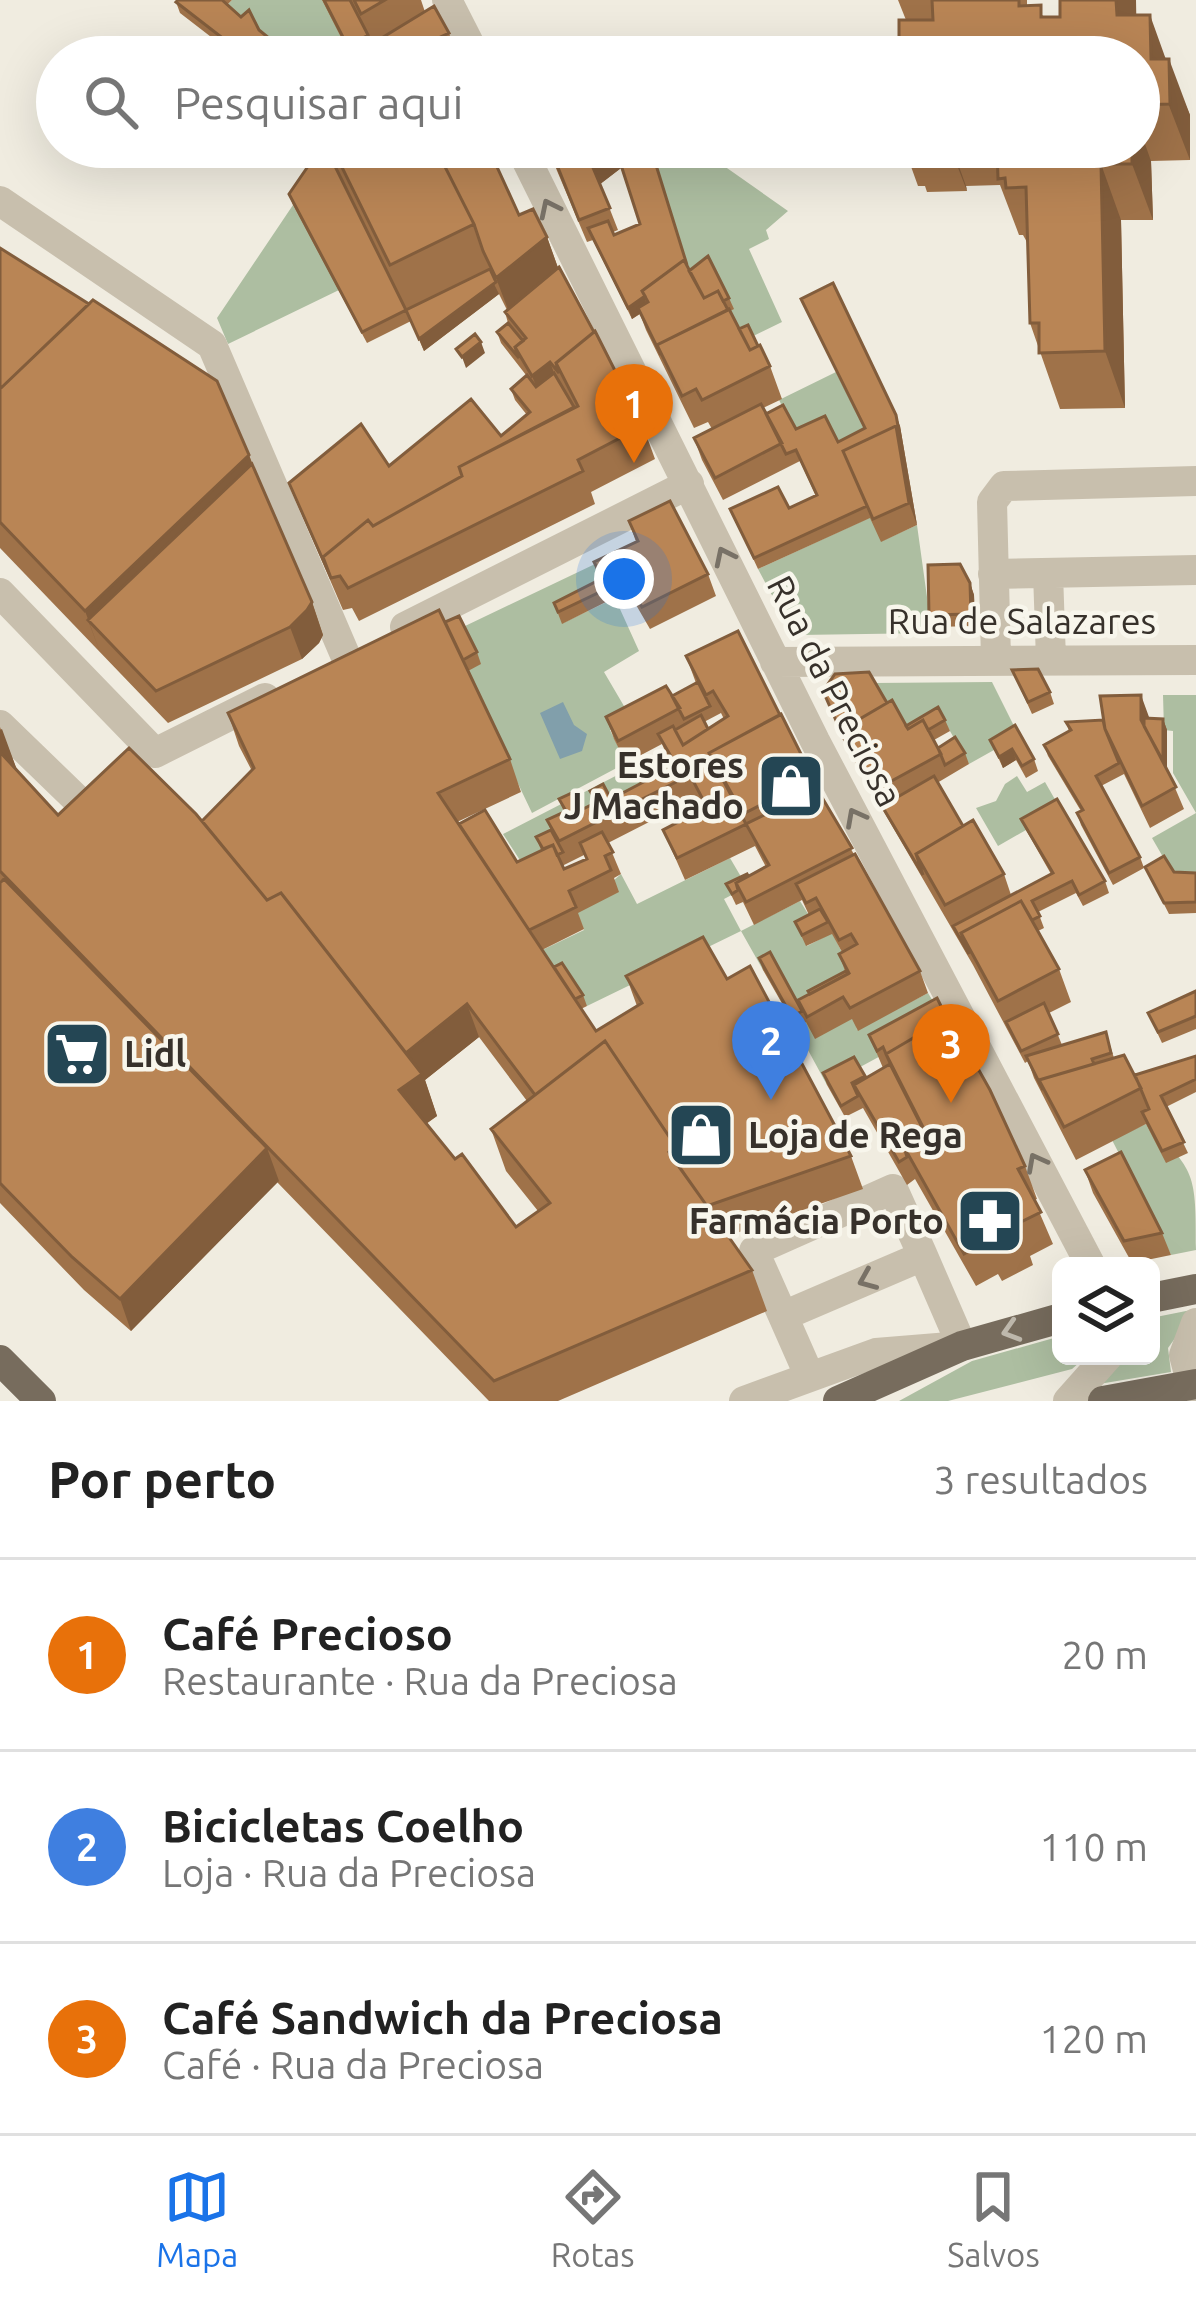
<!DOCTYPE html>
<html lang="pt">
<head>
<meta charset="utf-8">
<style>
	body { margin:0; font-family:Ubuntu,sans-serif; background:#f2f2f2; color:#222 }
	.controls { position:absolute; right:36px; bottom:36px; display:grid; overflow:hidden; border-radius:18px; box-shadow:0 12px 48px #0002 }
	.controls button { width:108px; height:108px; display:grid; place-items:center; padding:0; border:0; border-bottom:3px solid #e0e0e0; background:#fff; color:#222; font:60px sans-serif }
	.you { position:absolute; left:624px; top:579px; width:42px; height:42px; margin:-30px; border:9px solid #fff; border-radius:50%; background:#1a73e8; box-shadow:0 0 0 18px #1a73e833 }
	.badge { display:grid; place-items:center; width:78px; height:78px; border-radius:50%; background:#1a73e8; color:#fff; font-size:39px; font-weight:700 }
	.pin { position:absolute; translate:-50% -99px; filter:drop-shadow(0 3px 6px #0008) }
	.pin::after { content:''; position:absolute; top:63px; width:42px; height:36px; background:inherit; clip-path:polygon(0 0,100% 0,50% 100%) }
	.list { margin:0; padding:0; list-style:none }
	h2 { display:flex; justify-content:space-between; align-items:center; height:156px; margin:0; padding:0 48px; font-size:51px }
	h2 small { font-size:39px; font-weight:400; color:#767676 }
	.list li { display:grid; grid-template-columns:78px 1fr auto; gap:36px; align-items:center; box-sizing:border-box; height:192px; padding:0 48px; border-top:3px solid #e0e0e0 }
	.list b { display:block; font-size:45px; white-space:nowrap }
	.list p { margin:0; font-size:39px; white-space:nowrap; color:#767676 }
	.list em { font-size:39px; font-style:normal; color:#767676 }
	.icon { flex:none; width:66px; height:66px; fill:none; stroke:currentColor; stroke-width:2; stroke-linecap:round; stroke-linejoin:round }
	.map { position:relative; flex:none; width:1196px; height:1401px; overflow:hidden }
	.search { position:absolute; background:#fff; box-shadow:0 12px 48px #0002; left:36px; right:36px; top:36px; height:132px; display:flex; align-items:center; gap:30px; box-sizing:border-box; padding:0 42px; border-radius:66px; color:#767676; font-size:45px }
	.sheet { height:732px; background:#fff }
	nav { display:flex; justify-content:space-around; align-items:center; box-sizing:border-box; height:168px; border-top:3px solid #e0e0e0; background:#fff; font-size:33px; color:#767676 }
	nav a { display:grid; justify-items:center; gap:6px }
	nav .on { color:#1a73e8 }
	.map>svg:first-child { display:block }
	.green { fill:#adbea1 }
	.water { fill:#819fab }
	.lines { fill:none; stroke-linecap:round; stroke-linejoin:round }
	.minor { stroke:#c8bfad; stroke-width:30 }
	.major { stroke:#776c5d; stroke-width:30 }
	.wall { fill:#9f7249; fill-rule:evenodd }
	.shaded-wall { fill:#825d3c }
	.building { fill:#b98555; stroke:#825d3c; stroke-width:3 }
	.oneway { stroke:#787166 }
	.oneway2 { stroke:#beb8ac }
	.labels { text-anchor:middle; stroke-width:9; stroke-linejoin:round; paint-order:stroke }
	.street-label { font-size:36px; fill:#37312b; stroke:#f8f6ec }
	.poi-label { font-size:36px; font-weight:bold; fill:#37312b; stroke:#f8f6ec; text-anchor:end }
</style>
</head>
<body>
<div class="map">
<svg width="1196" height="1401" viewBox="0 0 1196 1401">
	<rect width="100%" height="100%" fill="#f0ece0"/>
	<!-- green -->
	<path class="green" d="M232,0H323L351,57H287L224,9Z
		M632,147H697L788,211L766,230L769,239L749,249L782,322L741,342L691,277L656,163Z
		M293,205L339,290L228,344L217,318Z
		M836,372L869,439L842,454L800,441L779,400Z
		M871,517L882,541L917,525L932,633L799,635L791,631L758,569Z
		M637,544L646,563L603,584L563,623L615,598L639,651L604,672L631,718L610,730L626,763L532,813L465,672L463,627Z
		M992,682L1019,736L969,764L943,719L909,739L873,683Z
		M1163,695H1196V883H1178L1152,838L1196,813L1173,773V731L1164,730Z
		M664,751L684,788L527,871L503,834Z
		M1017,776L1027,792L1045,782L1061,810L998,846L976,808L996,801L1005,784Z
		M730,858L747,887L724,899L741,931L800,901L815,925L807,946L832,933L847,962L857,1030L928,993L945,1021L827,1085L796,1028L805,1023L763,970L741,931L587,1006L566,975L552,981L534,954L584,930L577,913L621,874L637,904Z
		M1146,1124C1196,1170 1196,1174 1196,1250L1171,1255L1112,1140Z
		M1196,1309L1168,1348L1171,1372L1093,1385L1117,1356H1151V1318Z
		M1061,1336V1356H1087L1072,1369L948,1401H899L972,1361Z"/>
	<!-- water -->
	<path class="water" d="M563,702L574,725L587,734L582,751L560,759L540,713Z"/>
	<g class="lines">
		<!-- minor -->
		<path class="minor" d="M447,0L476,57
			M520,147L815,741L1091,1266
			M0,201L212,345L346,657
			M1048,573L1051,660
			M993,574L1196,570
			M0,593L155,753L265,698
			M405,627L689,484
			M996,659L992,502L1004,486L1196,481
			M775,662L1196,660
			M0,725L93,815
			M783,1316L754,1251L893,1189L923,1256
			M744,1401L876,1353L962,1346L923,1256L783,1316L809,1375
			M1068,1401L1108,1356
			M1196,1401L1184,1355L1196,1323"/>
		<!-- major -->
		<path class="major" d="M1151,1298L1196,1289
			M0,1360L41,1401
			M838,1401L962,1346L1061,1318
			M1103,1401L1196,1384"/>
	</g>
	<!-- wall -->
	<path class="wall" d="M178,0H232L227,5L292,57H237L180,13L176,2Z
		M322,0H421L425,12L449,33L457,57H373L385,51L381,41L355,57H351Z
		M898,0H1027V6L1045,17H1060L1136,0V15L1166,59L1190,115V160L1151,161L1153,220H1121L1125,408L1060,409L1030,323L1028,244L1023,235H1019L1000,185L966,186L967,191L927,192L925,186H918L904,147H1139V57L906,20Z
		M324,147H477L519,215L547,237L558,268L643,426L655,459L591,492L595,504L359,621L352,608L343,610L293,494L389,466L501,436L527,415L515,400L511,389L526,375L501,343L497,332L508,323L505,312L507,310L499,294L424,351L411,321L367,343L293,205L289,194L326,151Z
		M547,147H635L638,155L629,162L652,152L689,271L729,298L734,309L730,311L739,329L758,346L770,366L782,399L763,408L766,414L796,429L838,442L864,428L801,299L900,426L917,525L881,542L870,518L758,569L730,509L789,508L816,496L800,461L723,500L702,460L694,438L712,429L708,422L694,428L646,330L640,314L632,319L593,240L587,242ZM621,168L640,224L614,235L613,232L618,230L600,184Z
		M0,248L89,304L217,381L312,602L323,635L319,643L302,659L168,723L0,548Z
		M629,521L708,574L716,596L650,629L628,591L562,624L554,603L600,580L594,562L636,542Z
		M970,583L974,595L975,626L934,627L929,615Z
		M445,622L477,652L481,664L468,671L510,759L521,792L457,822L517,862L541,850L536,837L551,831L547,820L564,812L559,799L583,809L594,803L590,791L611,799L672,767L662,744L626,763L614,739L606,717L672,695L696,683L686,656L813,778L817,789L920,971L928,993L858,1031L852,1019L815,1039L806,1022L796,1028L763,970L759,958L802,1011L798,1000L845,971L839,954L842,952L832,934L806,946L795,922L809,915L802,900L754,925L743,902L736,905L726,884L748,876L766,867L755,846L685,880L663,830L704,809L698,797L608,843L621,874L614,878L619,892L578,913L584,929L542,950L554,967L583,995L587,1006L581,1009L596,1031L637,1006L626,976L727,979L851,1156L863,1189L728,1236L752,1270L767,1311L558,1401H489L277,1182L131,1331L84,1290L0,1203V727L17,770L58,815L202,821L252,771L239,746L228,713ZM721,713L724,719L708,729L704,722ZM584,855L586,859L564,869L562,866ZM479,1037L527,1101L491,1129L506,1171L538,1211L516,1227L455,1159L426,1124L437,1116L425,1080Z
		M1012,670L1050,692L1054,704L1032,714Z
		M823,691L887,703L906,726L945,720L950,731L934,740L938,747L965,753L969,764L937,783L963,826L1004,874L1011,895L1051,874L1026,830L1021,819L1105,881L1109,893L1083,906L1076,893L1038,912L1044,928L1038,931L1059,969L1071,1002L1049,1013L1062,1045L1106,1032L1114,1058L1135,1075L1196,1056V1092L1166,1107L1188,1153L1166,1163L1146,1124L1076,1160L1034,1078L1028,1061L1025,1063L973,965L849,752Z
		M1163,719L1167,730V769L1184,809L1150,828L1124,774L1101,786L1140,857L1144,868L1113,885L1081,825L1077,813L1081,811L1048,756L1044,745L1069,731L1066,722Z
		M990,740L1034,759L1038,771L1026,778L1016,760L1003,768Z
		M1145,867L1174,872L1196,873V913L1169,914Z
		M1196,991V1029L1162,1043L1148,1013Z
		M869,1035L1025,1166L1037,1199L1034,1200L1053,1244L1030,1256L1033,1265L1002,1281L998,1274L976,1286L915,1179L907,1185L863,1108L845,1117L827,1085L823,1073L854,1057L866,1079L883,1068Z
		M1085,1170L1162,1233L1171,1255L1132,1263L1093,1193Z"/>
	<!-- shaded-wall -->
	<path class="shaded-wall" d="M1116,0H1136L1137,57L1117,15Z
		M1150,15L1169,68V59L1190,115V160L1151,59Z
		M1139,127L1151,161L1153,220L1132,164V147H1139Z
		M611,147H635L638,155L599,185L591,163Z
		M950,147H952L966,186L967,191Z
		M1101,164L1121,220L1125,408L1105,351Z
		M547,237L562,279L512,320L496,278Z
		M494,284L499,294L424,351L419,339Z
		M644,296L648,308L632,319L628,308Z
		M481,342L485,353L466,368L462,357Z
		M550,362L558,384L541,398L532,376Z
		M896,415L900,426L917,525L909,503L896,426Z
		M249,455L264,496L88,620L100,652L85,611Z
		M970,583L974,595L975,626L971,614Z
		M312,602L323,635L319,643L302,659L290,627Z
		M1141,695L1149,717V738L1141,720Z
		M1163,719L1167,730V775L1163,763Z
		M2,729L17,770H0V730Z
		M1012,749L1016,760L1003,768L999,757Z
		M467,1004L479,1037L425,1080L437,1116L414,1132L399,1090L404,1055Z
		M267,1148L279,1181L131,1331L120,1299Z"/>
	<!-- building -->
	<path class="building" d="M178,0H222L241,17L249,10L259,30L292,57H247L176,2Z
		M324,0H350L368,35L348,47Z
		M354,0H385L361,14Z
		M932,0H1019V6L1041,5V17H1060V0H1116L1117,15H1150L1151,59H1169L1170,104L1139,105V57H899V20H933Z
		M434,6L449,33L434,40L442,57H391L380,39Z
		M387,50L391,57H373Z
		M332,147H435L474,224L390,265Z
		M435,147H477L484,160L492,156L519,215L533,209L547,237L496,278L483,251L474,224Z
		M555,147H611L591,163L610,208L579,220L551,150Z
		M997,147H1132V164H1101L1105,351L1039,353V323H1030L1026,187L1006,188L1005,178L998,179Z
		M327,150L406,310L362,332L289,194L313,159Z
		M652,152L687,265L684,260L642,291L645,296L628,308L588,228L608,221L614,235L640,224L621,165Z
		M0,248L89,304L0,389Z
		M708,256L729,298L723,301L718,291L704,298L689,271Z
		M684,260L704,298L718,291L728,310L657,345L661,355L638,308L648,302L642,291Z
		M559,267L594,332L556,363L559,373L550,362L532,376L515,347L526,338L505,312Z
		M490,269L496,282L419,339L406,310Z
		M833,283L896,415L900,437L896,426L843,451L867,506L754,558L730,509L778,487L789,508L817,495L796,450L786,454L766,414L783,405L796,429L825,416L838,442L865,428L801,299Z
		M93,300L217,381L249,455L85,611L0,522V389Z
		M729,309L750,350L760,345L770,366L702,400L696,389L682,396L657,345Z
		M508,323L523,341L515,347L519,358L497,332Z
		M748,325L758,346L750,350L739,329Z
		M595,331L643,426L578,460L583,471L348,588L340,576L331,578L323,557L368,520L373,526L462,476L459,467L578,406L556,363Z
		M475,334L481,342L462,357L456,349Z
		M554,373L574,407L459,467L462,476L373,526L368,520L323,557L331,578L289,483L361,424L389,466L471,399L501,436L530,412L511,389L527,375L536,387Z
		M761,404L782,443L715,478L694,438Z
		M896,426L909,503L873,519L843,451Z
		M252,464L312,602L307,610L290,627L156,691L88,620Z
		M670,501L708,574L642,607L619,569L602,578L594,562L638,541L629,521Z
		M960,564L970,583L971,614L929,615L928,565Z
		M601,579L606,589L558,612L554,603Z
		M439,610L510,759L438,793L596,1031L642,1003L626,976L703,937L727,979L750,966L851,1156L707,1206L674,1160L680,1156L676,1147L605,1041L535,1095L467,1004L406,1053L281,893L267,900L202,821L254,768L228,713Z
		M459,616L477,652L463,660L445,622Z
		M738,631L780,715L709,753L746,824L677,858L663,830L707,807L690,775L559,841L547,820L566,811L559,799L574,792L583,809L597,802L590,791L603,784L611,799L676,765L658,734L673,726L683,745L728,716L713,691L706,695L686,656Z
		M1038,669L1050,692L1028,702L1012,670Z
		M869,672L887,703L841,730L845,741L823,691L835,674Z
		M698,682L710,706L684,719L672,696Z
		M666,686L680,708L618,741L606,717Z
		M1141,695V720L1176,787L1142,806L1105,729L1100,696Z
		M892,700L908,729L923,720L941,754L875,790L841,730Z
		M938,707L945,720L928,730L923,720L908,729L906,726Z
		M781,714L813,778L743,814L709,753Z
		M701,715L708,729L683,745L675,730Z
		M1144,718L1163,719V761L1144,726Z
		M1103,720L1105,729L1119,763L1096,776L1140,857L1109,873L1077,813L1083,810L1044,745L1071,730L1066,722Z
		M1015,725L1034,759L1022,766L1012,749L999,757L990,740Z
		M955,737L965,753L945,765L938,748Z
		M129,748L196,814L267,900L281,893L422,1074L399,1090L455,1159L462,1154L516,1227L550,1203L491,1129L605,1041L676,1147L669,1152L752,1270L494,1381L0,871V752L58,815Z
		M934,776L963,826L916,854L923,875L882,806Z
		M817,789L852,848L746,902L736,883L769,865L746,824Z
		M1057,799L1105,881L1079,895L1072,881L1032,901L1040,916L1032,920L1021,901L961,933L969,954L953,926L1053,873L1021,819Z
		M485,810L517,862L553,845L564,869L587,859L580,843L602,832L613,852L605,856L611,870L569,891L576,907L529,930L459,824Z
		M973,820L1004,874L945,905L916,854Z
		M551,830L563,852L557,855L553,845L543,849L536,837Z
		M855,854L920,971L850,1008L843,997L807,1017L798,1000L849,973L839,954L857,944L851,934L839,940L816,898L806,903L796,884Z
		M1164,856L1174,872L1196,873V902L1164,903L1145,867Z
		M747,874L748,876L736,883L738,890L732,894L726,884Z
		M4,879L267,1148L120,1299L72,1257L0,1183V883Z
		M1021,901L1059,969L998,1001L961,933Z
		M820,909L828,922L802,935L795,922Z
		M770,952L802,1011L792,1017L759,958Z
		M562,963L583,995L575,999L554,967Z
		M846,971L848,974L810,994L808,991Z
		M1196,991V1016L1158,1032L1148,1013Z
		M937,998L947,1018L886,1054L890,1063L883,1047L877,1051L869,1035Z
		M1044,1003L1058,1034L1021,1051L1006,1022Z
		M949,1017L990,1090L1025,1166L1018,1169L1041,1212L1017,1224L1021,1232L990,1249L986,1241L964,1254L904,1147L926,1133L886,1054Z
		M1106,1032L1111,1053L1092,1059L1094,1064L1039,1080L1043,1090L1026,1056Z
		M1124,1055L1141,1088L1064,1127L1039,1080Z
		M1196,1056V1079L1161,1096L1184,1142L1162,1151L1142,1112L1149,1109L1135,1075Z
		M854,1057L865,1076L852,1083L858,1096L841,1106L823,1073Z
		M890,1064L925,1133L904,1147L907,1157L899,1162L854,1085Z
		M1121,1152L1162,1233L1124,1241L1085,1170Z"/>
	<!-- one-way arrows -->
	<defs><path id="oneway-chevron" d="M-2-3.5L2.5 0L-2 3.5" fill="none" stroke-width="1.6" stroke-linecap="round" stroke-linejoin="round" transform="scale(3)"/></defs>
	<g class="oneway">
		<use href="#oneway-chevron" transform="translate(549 208) rotate(-116)"/>
		<use href="#oneway-chevron" transform="translate(724 556) rotate(-116)"/>
		<use href="#oneway-chevron" transform="translate(855 817) rotate(-118)"/>
		<use href="#oneway-chevron" transform="translate(1036 1162) rotate(-118)"/>
		<use href="#oneway-chevron" transform="translate(867 1280) rotate(157)"/>
	</g>
	<use class="oneway2" href="#oneway-chevron" transform="translate(1011 1331) rotate(163)"/>
	<!-- icons -->
	<defs>
		<symbol id="shop-square" viewBox="-11 -11 22 22"><rect x="-9" y="-9" width="18" height="18" rx="4" fill="#244654" stroke="#f8f6ec"/><path d="M-5-2.5h2.3a2.7 3.5 0 0 1 5.4 0H5L5.5 6h-11ZM-1.5-2.5h3a1.5 2.3 0 0 0-3 0Z" fill="#fff"/></symbol>
		<symbol id="supermarket-square" viewBox="-11 -11 22 22"><rect x="-9" y="-9" width="18" height="18" rx="4" fill="#244654" stroke="#f8f6ec"/><path d="M-6-5.5h2.5l.6 2H6L4.5 2H-2.5L-4.4-4H-6ZM-1.5 3.2a1.3 1.3 0 1 0 .1 0ZM3 3.2a1.3 1.3 0 1 0 .1 0Z" fill="#fff"/></symbol>
		<symbol id="pharmacy-square" viewBox="-11 -11 22 22"><rect x="-9" y="-9" width="18" height="18" rx="4" fill="#244654" stroke="#f8f6ec"/><path d="M-2-6h4v4h4v4h-4v4h-4v-4h-4v-4h4Z" fill="#fff"/></symbol>
	</defs>
	<g fill-rule="evenodd">
		<use href="#shop-square" x="753" y="748" width="76" height="76"/>
		<use href="#supermarket-square" x="39" y="1016" width="76" height="76"/>
		<use href="#shop-square" x="663" y="1097" width="76" height="76"/>
		<use href="#pharmacy-square" x="952" y="1183" width="76" height="76"/>
	</g>
	<g class="labels">
		<!-- street labels -->
		<g class="street-label">
			<text x="1022" y="634">Rua de Salazares</text>
			<text transform="translate(835 691) rotate(63)" y="13">Rua da Preciosa</text>
		</g>
		<!-- poi labels -->
		<g class="poi-label">
			<text x="744" y="778">Estores<tspan x="744" dy="41">J Machado</tspan></text>
			<text x="124" y="1067" text-anchor="start">Lidl</text>
			<text x="748" y="1148" text-anchor="start">Loja de Rega</text>
			<text x="944" y="1234">Farmácia Porto</text>
		</g>
	</g>
</svg>
<div class="controls">
<button><svg class="icon" aria-label="layers" viewBox="0 0 24 24"><path d="M12 4l9 5-9 5-9-5zM3 14l9 5 9-5"/></svg></button>
</div>
<div class="you"></div>
<div class="pin badge" style="left:634px;top:463px;background:#e8710a">1</div>
<div class="pin badge" style="left:771px;top:1100px;background:#3f7fe0">2</div>
<div class="pin badge" style="left:951px;top:1103px;background:#e8710a">3</div>
<div class="search"><svg class="icon" aria-label="search" viewBox="0 0 24 24"><circle cx="10" cy="10" r="6"/><path d="M15 15l6 6"/></svg>Pesquisar aqui</div>
</div>
<section class="sheet">
<h2>Por perto<small>3 resultados</small></h2>
<ul class="list">
<li><span class="badge" style="background:#e8710a">1</span><div><b>Café Precioso</b><p>Restaurante · Rua da Preciosa</p></div><em>20 m</em></li>
<li><span class="badge" style="background:#3f7fe0">2</span><div><b>Bicicletas Coelho</b><p>Loja · Rua da Preciosa</p></div><em>110 m</em></li>
<li><span class="badge" style="background:#e8710a">3</span><div><b>Café Sandwich da Preciosa</b><p>Café · Rua da Preciosa</p></div><em>120 m</em></li>
</ul>
</section>
<nav>
<a class="on"><svg class="icon" aria-label="map" viewBox="0 0 24 24"><path d="M3 6l6-2 6 2 6-2v14l-6 2-6-2-6 2zM9 4v14M15 6v14"/></svg>Mapa</a>
<a><svg class="icon" aria-label="directions" viewBox="0 0 24 24"><path d="M12 3l9 9-9 9-9-9zM9 14v-3h6M13 9l2 2-2 2"/></svg>Rotas</a>
<a><svg class="icon" aria-label="saved" viewBox="0 0 24 24"><path d="M7 4h10v16l-5-4-5 4z"/></svg>Salvos</a>
</nav>
</body>
</html>
